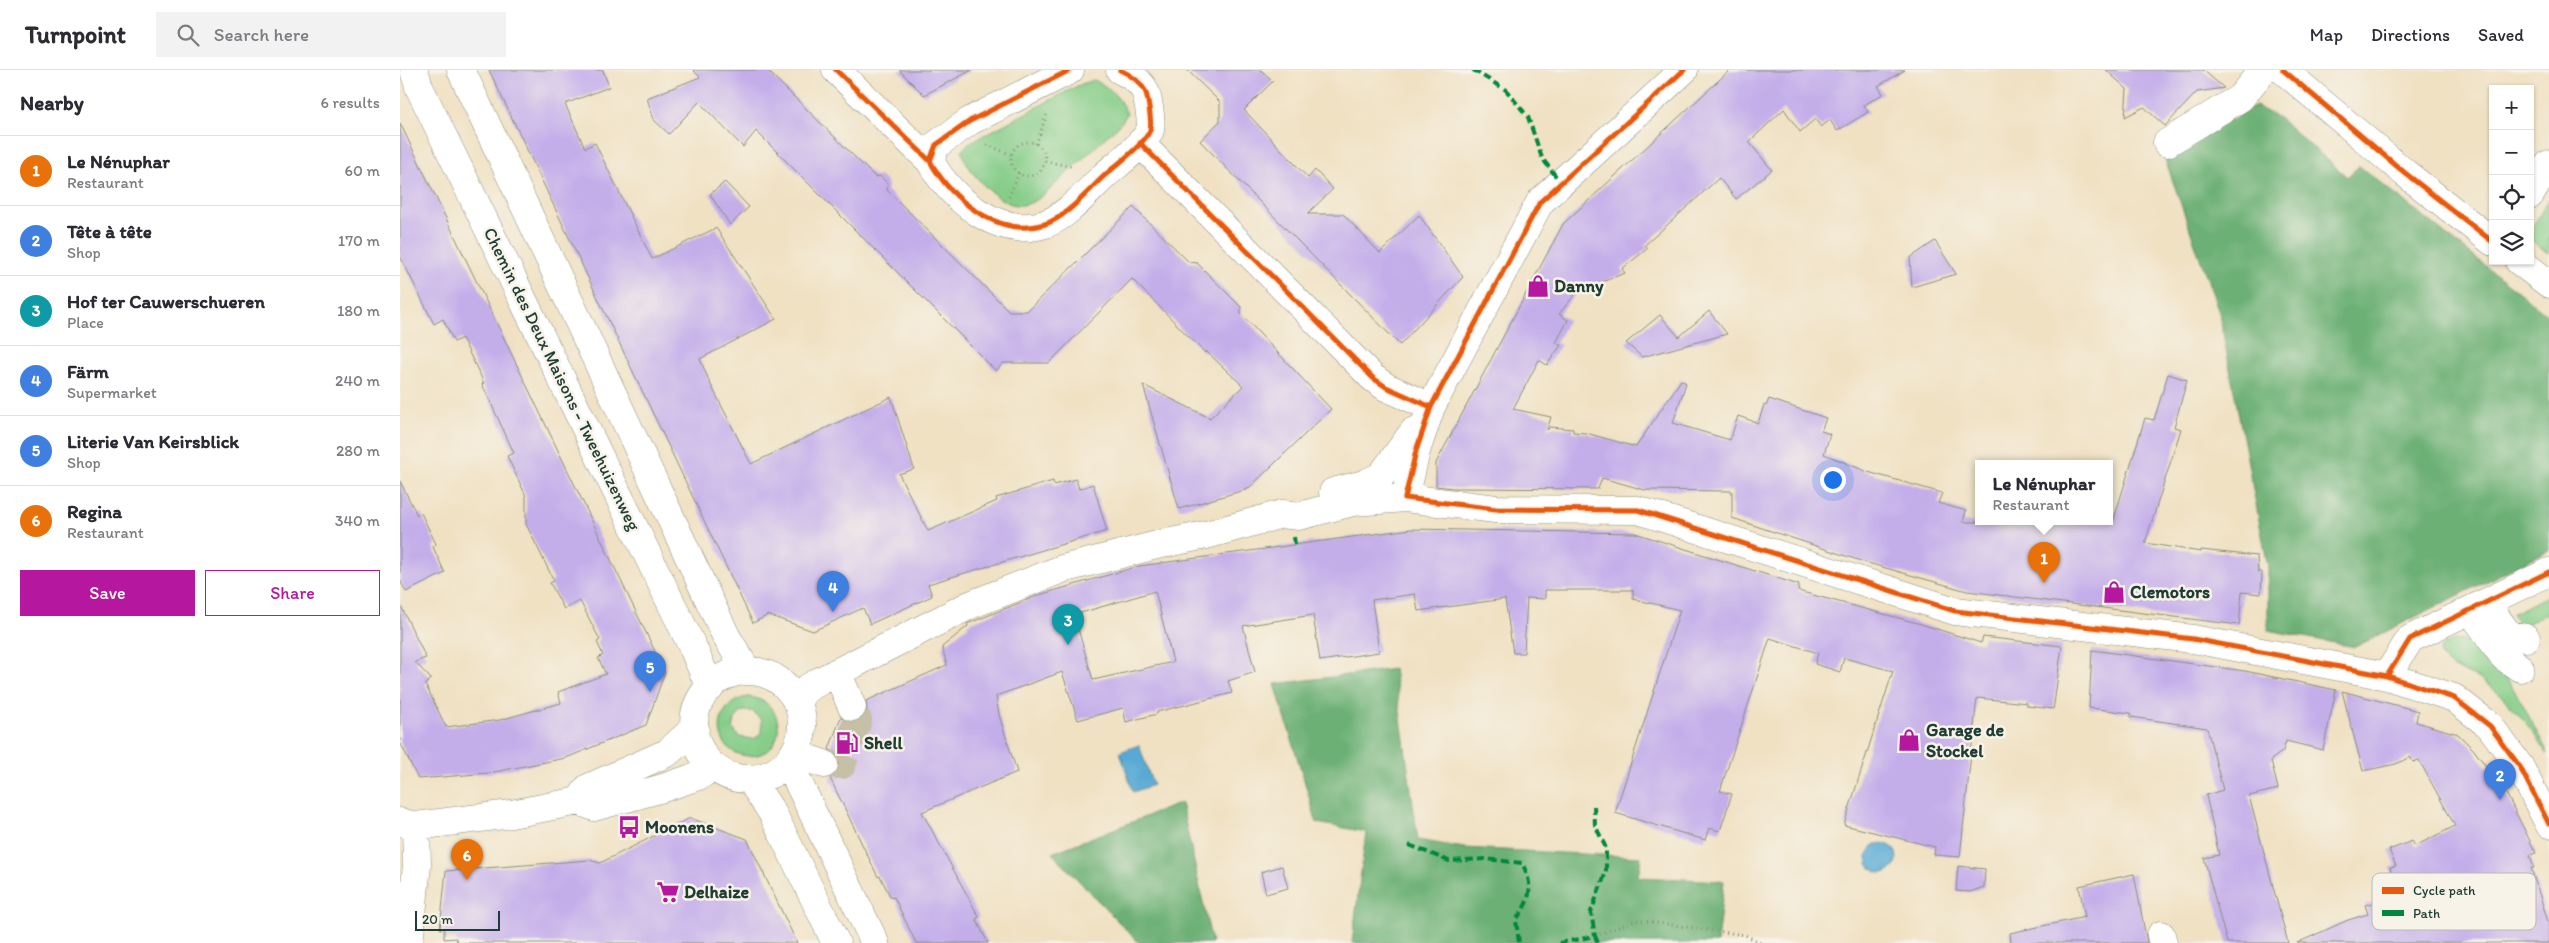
<!DOCTYPE html>
<html lang="en">
<head>
<meta charset="utf-8">
<style>
	body { margin:0; font-family:Itim,sans-serif; background:#f2f2f3; color:#2b2b33 }
	.controls { position:absolute; right:15px; top:15px; display:grid; overflow:hidden; border-radius:0px; box-shadow:0 1px 4px #0004 }
	.controls button { width:45px; height:45px; display:grid; place-items:center; padding:0; border:0; border-bottom:1px solid #e1e1e2; background:#fff; color:#2b2b33; font:25px sans-serif }
	.scale { position:absolute; left:15px; bottom:12px; width:85px; box-sizing:border-box; padding-left:5px; border:2px solid #1f3d34; border-top:0; font-size:14px; line-height:18px; white-space:nowrap; color:#1f3d34; -webkit-text-stroke:4px #f7f3e8; paint-order:stroke }
	.you { position:absolute; left:1432px; top:409px; width:18px; height:18px; margin:-12px; border:4px solid #fff; border-radius:50%; background:#1a73e8; box-shadow:0 0 0 8px #1a73e833 }
	.badge { display:grid; place-items:center; width:32px; height:32px; border-radius:50%; background:#b5179e; color:#fff; font-size:16px; font-weight:700 }
	.pin { position:absolute; translate:-50% -41px; filter:drop-shadow(0 1px 2px #0008) }
	.pin::after { content:''; position:absolute; top:26px; width:18px; height:15px; background:inherit; clip-path:polygon(0 0,100% 0,50% 100%) }
	.popup { position:absolute; left:1575px; top:390px; width:138px; height:65px; box-sizing:border-box; display:grid; place-content:center; border-radius:0px; background:#fff; filter:drop-shadow(0 1px 4px #0005); font-size:16px; white-space:nowrap; color:#7c7c81 }
	.popup b { font-size:19px; color:#2b2b33 }
	.popup::after { content:''; position:absolute; left:50%; top:100%; margin-left:-10px; border:10px solid transparent; border-top-color:#fff }
	.list { margin:0; padding:0; list-style:none }
	h2 { display:flex; justify-content:space-between; align-items:center; height:65px; margin:0; padding:0 20px; font-size:21px }
	h2 small { font-size:16px; font-weight:400; color:#7c7c81 }
	.list li { display:grid; grid-template-columns:32px 1fr auto; gap:15px; align-items:center; box-sizing:border-box; height:70px; padding:0 20px; border-top:1px solid #e1e1e2 }
	.list b { display:block; font-size:19px; white-space:nowrap }
	.list p { margin:0; font-size:16px; white-space:nowrap; color:#7c7c81 }
	.list em { font-size:16px; font-style:normal; color:#7c7c81 }
	.actions { display:flex; gap:10px; padding:15px 20px }
	.actions a { flex:1; padding:11px 0; border:1px solid #b5179e; border-radius:0px; text-align:center; font-size:18px; color:#b5179e }
	.actions .main { background:#b5179e; color:#fff }
	.icon { flex:none; width:28px; height:28px; fill:none; stroke:currentColor; stroke-width:2; stroke-linecap:round; stroke-linejoin:round }
	.map { position:relative; flex:none; width:2149px; height:873px; overflow:hidden }
	header { display:flex; align-items:center; gap:30px; box-sizing:border-box; height:70px; padding:0 25px; background:#fff; border-bottom:1px solid #e1e1e2 }
	header strong { font-size:24px }
	nav { display:flex; gap:28px; margin-inline-start:auto; font-size:18px }
	.search { width:350px; height:45px; background:#f2f2f3; display:flex; align-items:center; gap:12px; box-sizing:border-box; padding:0 18px; border-radius:0px; color:#7c7c81; font-size:19px }
	main { display:flex }
	aside { flex:1; background:#fff }
	.map>svg:first-child { display:block }
	.green { fill:#86cd89; stroke:#52855e; fill-rule:evenodd }
	.forest { fill:#6cb075; stroke:#467654 }
	.water { fill:#59aad4; stroke:#3c7484 }
	.building { fill:#c4aeea; fill-rule:evenodd }
	.lines { fill:none; stroke-linecap:round; stroke-linejoin:round }
	.minor-tunnel { stroke:#c6c0a6; stroke-width:28; stroke-dasharray:28 14; stroke-linecap:butt }
	.minor-casing { stroke:#888f7c; stroke-width:29 }
	.path { stroke:#888f7c; stroke-width:3; stroke-dasharray:1 4; stroke-linecap:butt }
	.minor { stroke:#fff; stroke-width:28 }
	.quiet { stroke:#00873e; stroke-width:4; stroke-dasharray:8 4; stroke-linecap:butt }
	.cycleway-casing { stroke:#f7f3e8; stroke-width:8 }
	.cycleway { stroke:#e8590c; stroke-width:5 }
	.labels { text-anchor:middle; stroke-width:5; stroke-linejoin:round; paint-order:stroke }
	.poi-label { font-size:18px; font-weight:bold; fill:#1f3d34; stroke:#f7f3e8; text-anchor:start }
	.street-label { font-size:18px; fill:#1f3d34; stroke:#f7f3e8 }
	.key { fill:#f7f3e8; stroke:#b6bcb2; stroke-width:1 }
	.key-label { font-size:14px; fill:#1f3d34 }
</style>
</head>
<body>
<header>
<strong>Turnpoint</strong>
<div class="search"><svg class="icon" aria-label="search" viewBox="0 0 24 24"><circle cx="10" cy="10" r="6"/><path d="M15 15l6 6"/></svg>Search here</div>
<nav><a>Map</a><a>Directions</a><a>Saved</a></nav>
</header>
<main>
<aside>
<h2>Nearby<small>6 results</small></h2>
<ul class="list">
<li><span class="badge" style="background:#e8710a">1</span><div><b>Le Nénuphar</b><p>Restaurant</p></div><em>60 m</em></li>
<li><span class="badge" style="background:#3f7fe0">2</span><div><b>Tête à tête</b><p>Shop</p></div><em>170 m</em></li>
<li><span class="badge" style="background:#0f9aa8">3</span><div><b>Hof ter Cauwerschueren</b><p>Place</p></div><em>180 m</em></li>
<li><span class="badge" style="background:#3f7fe0">4</span><div><b>Färm</b><p>Supermarket</p></div><em>240 m</em></li>
<li><span class="badge" style="background:#3f7fe0">5</span><div><b>Literie Van Keirsblick</b><p>Shop</p></div><em>280 m</em></li>
<li><span class="badge" style="background:#e8710a">6</span><div><b>Regina</b><p>Restaurant</p></div><em>340 m</em></li>
</ul>
<div class="actions"><a class="main">Save</a><a>Share</a></div>
</aside>
<div class="map">
<svg width="2149" height="873" viewBox="0 0 2149 873">
	<rect width="100%" height="100%" fill="#f7f3e8"/>
	<filter id="ink" filterUnits="userSpaceOnUse"><feTurbulence type="fractalNoise" baseFrequency=".02" numOctaves="2"/><feDisplacementMap in="SourceGraphic" scale="10" xChannelSelector="R" yChannelSelector="G"/><feConvolveMatrix kernelMatrix="1 2 1 2 8 2 1 2 1" color-interpolation-filters="sRGB"/></filter>
	<filter id="wash" filterUnits="userSpaceOnUse"><feTurbulence type="fractalNoise" baseFrequency=".0096" numOctaves="4" result="noise"/><feDisplacementMap in="SourceGraphic" scale="20" xChannelSelector="R" yChannelSelector="G"/><feGaussianBlur stdDeviation="1.12" result="paint"/><feColorMatrix in="noise" values="0 0 0 0 0 0 0 0 0 0 0 0 0 0 0 0 0 1.4 0 .05"/><feComposite in="paint" operator="in"/></filter>
	<g filter="url(#wash)">
		<rect width="100%" height="100%" fill="#f0e1c3"/>
		<!-- green -->
		<path class="green" d="M694,10C710,17 720,28 727,44L721,53L646,123C638,129 629,136 618,135C598,135 564,99 562,80L569,73L679,15Z
			M2149,129V184L2130,169V161Z
			M2149,525V542L2120,557L2112,544Z
			M2056,570L2084,574L2120,629L2148,684C2141,679 2138,669 2133,662C2120,645 2102,624 2084,612C2069,602 2050,601 2039,584L2041,577Z
			M348,627C388,630 388,685 350,686C312,686 309,633 348,627ZM342,641H352L362,650L361,663L354,669L339,667L333,659L335,649Z"/>
		<!-- forest -->
		<path class="forest" d="M1856,36L1880,49L1947,107L1959,96L2149,246V480L1955,577L1868,560V497L1819,242L1764,86Z
			M994,599L1018,770L1064,778L1241,787L1238,807L1324,811L1317,873H952L966,762L917,753L875,614Z
			M781,733L812,873H739L652,783Z"/>
		<!-- water -->
		<path class="water" d="M739,675L753,715L733,722L720,682Z
			M1467 788a15 15 0 1 1 30 0a15 15 0 1 1-30 0Z"/>
		<g id="blocks">
			<!-- building -->
			<path class="building" d="M89,0H203L209,17L165,34L185,78L195,73L252,189L316,158L376,249L300,289L311,315L351,394L491,327L514,399L499,404L528,461L597,431L596,428L653,411L654,415L676,409L679,419L693,414L707,461L528,514L532,526L470,554L463,538L413,561L368,545L353,553Z
				M293,0H367L475,107L480,106L488,114L487,120L609,241H627L733,137L789,192L797,193L841,237V244L931,339L848,419L779,439L743,315L810,348L843,316L806,281L805,283L732,209L649,293H603L596,301L356,61L343,77L299,32L269,64L254,50L247,28L300,7Z
				M499,0H572L524,25Z
				M787,0H861L873,11L844,40L908,108L915,100L933,119L907,144H943L980,183L1019,145L1063,207L1000,275L800,71L820,51V32Z
				M1330,0H1505L1478,16L1483,24L1464,35L1468,42L1437,61L1430,50L1421,57L1415,49L1400,62L1384,39L1349,72L1372,100L1336,129L1319,108L1245,175L1248,178L1222,199L1225,203L1194,215H1183L1159,244L1168,250L1156,273L1161,275L1147,295L1139,290L1113,339L1151,347L1147,360L1150,357L1173,359V362L1186,363L1236,377L1281,310L1286,313L1273,353L1330,370L1338,346L1358,353L1364,335L1366,336L1369,329L1426,348L1421,361L1430,364L1424,384L1468,402L1542,423L1538,433L1566,441L1563,452H1713L1745,348L1754,350L1768,304L1787,310L1774,357L1781,359L1745,473L1801,482V480L1857,486L1858,502H1862L1861,524L1842,522L1839,555L1567,521L1461,491L1332,448V421L1245,420L1202,408L1198,419L1053,418L1036,416V393L1163,154Z
				M1706,0H1803L1824,18L1797,22L1765,56L1744,37L1725,47L1727,19Z
				M0,53L265,602L246,655L166,688L89,703L18,709L0,672V534L26,588L15,592L31,609L25,614L46,657L100,650L161,633L158,622L206,604L198,588L203,585L197,572L200,570L180,531L164,539L150,513L154,511L126,454V426L107,386L114,383L82,314L84,313L62,268L54,272L43,249L34,254L0,186Z
				M325,112L349,137L330,155L310,124Z
				M1535,171L1556,204L1512,217L1510,188Z
				M1309,241L1327,264L1242,287L1226,273L1260,245L1279,267Z
				M0,411L17,445L21,443L36,474L33,477L45,503L6,522L0,510Z
				M1011,459L1235,463L1399,515L1398,521L1521,554L1581,573L1583,567L1662,576L1654,634L1653,639L1627,636V633L1577,628L1560,787L1534,785L1535,777L1444,755L1493,601L1444,588L1440,602L1415,594L1418,583L1370,568L1320,721L1332,724L1320,761L1309,758L1305,770L1215,743L1280,540L1233,529V520H1145V529L1127,528L1124,583H1113L1105,529L1018,541L1015,524L972,530L979,582L920,591L913,545L843,556L855,602L828,611L832,623L757,642V644L726,652L723,638L678,650L662,602L596,626L599,645L617,702L522,742L579,847L576,849L588,873H516L494,827L491,828L480,806L478,807L430,708L439,698V690L436,684L429,679L441,647L450,652L459,651L464,647L467,639L466,631L547,595L542,577L568,556L567,554L639,525L739,496ZM755,521L773,592L693,610L676,552L680,551L677,544Z
				M1692,580L1845,601L1936,620L1923,680L1886,671L1883,681L1871,690L1878,719L1849,726L1888,873H1827L1804,788L1819,785L1806,725L1823,720L1807,658L1731,647V643L1689,638Z
				M1942,621L2018,641L2016,652L2058,664L2074,680L2107,725L2136,783L2130,785L2134,798H2131L2149,855V873H1897L1948,850L1968,844L1965,835L1997,827L1990,797L1996,796L1989,780L2012,771L2015,776L2055,756L2019,690L2013,692L2010,687L1996,694L1963,701Z
				M290,748L347,769L397,873H57L56,868L44,869V858L40,859L46,801L190,790L200,793Z
				M882,796L888,818L866,824L861,802Z
				M1558,796L1585,799L1584,817L1570,822L1556,821Z
				M1734,804L1747,873H1611L1610,863L1685,847L1679,816Z"/>
		</g>
	</g>
	<g filter="url(#ink)">
		<use href="#blocks" fill-opacity="0" stroke="#888f7c" stroke-width="1"/>
		<g class="lines">
			<!-- minor-tunnel -->
			<path class="minor-tunnel" d="M424,694L442,695L458,650L452,637"/>
			<defs>
				<path id="minor" d="M14,0L19,17L294,580L310,618
					M61,0L326,566L347,601
					M436,0L530,91C551,129 599,169 645,154C665,148 689,120 704,106C716,95 745,74 750,60C752,53 748,24 744,19C739,11 729,4 720,0
					M1883,0L2005,103L2093,172
					M740,73L973,308L986,317L1031,337
					M1767,73L1840,28L1863,0
					M530,91L536,75L570,51L670,0
					M2130,125L2149,94
					M2119,191L2149,214
					M933,422L964,414L981,406L1014,361
					M1005,428L1016,381L1031,337L1140,132L1284,0
					M2089,538L2109,565L2126,568
					M2071,541L2104,587L2120,598
					M294 655a54 54 0 1 1 108 0a54 54 0 1 1-108 0Z
					M437,602L452,637
					M1987,606L2010,569L2149,502
					M396,631L406,619L420,611L570,535L662,499L757,475L806,465L882,444L899,446L953,432L1005,428L1096,439L1238,440L1555,541L1793,569L1987,606L2054,628L2090,656L2120,697L2149,754
					M394,684L424,694
					M388,691L475,873
					M350,709L373,744L436,873
					M179,731L188,718L267,683L295,658
					M0,752L16,756L111,744L179,731L194,737L263,718L301,705L313,696
					M1761,865L1763,873
					M9,873L17,795L16,756"/>
			</defs>
			<!-- minor casing -->
			<use href="#minor" class="minor-casing"/>
			<!-- path -->
			<path class="path" d="M611 89a17 17 0 1 1 34 0a17 17 0 1 1-34 0Z
				M636,74L647,44
				M587,75L612,85
				M645,91L674,97
				M609,127L619,103
				M1195,866L1236,850L1345,865L1361,873"/>
			<!-- minor -->
			<use href="#minor" class="minor"/>
			<!-- quiet -->
			<path class="quiet" d="M1073,0L1106,20L1128,47L1142,88L1161,113
				M894,467L895,474
				M1194,736L1195,755L1206,778V802L1191,842L1195,866
				M1009,775L1049,791L1085,789L1122,793C1134,817 1131,829 1116,850L1119,873
				M1159,873L1195,866L1198,873"/>
			<defs>
				<path id="cycleway" d="M436,0L530,91C551,129 599,169 645,154C665,148 689,120 704,106C716,95 745,74 750,60C752,53 748,24 744,19C739,11 729,4 720,0
					M1284,0L1140,132L1031,337L1016,381L1005,428L1096,439L1238,440L1555,541L1793,569L1987,606L2054,628L2090,656L2120,697L2149,754
					M1883,0L2005,103L2093,172
					M740,73L973,308L986,317L1031,337
					M530,91L536,75L570,51L670,0
					M1987,606L2010,569L2149,502"/>
			</defs>
			<!-- cycleway casing -->
			<use href="#cycleway" class="cycleway-casing"/>
			<!-- cycleway -->
			<use href="#cycleway" class="cycleway"/>
		</g>
	</g>
	<!-- icons -->
	<defs>
		<symbol id="shop-bare" viewBox="-9 -9 18 18"><path d="M-5-2.5h2.3a2.7 3.5 0 0 1 5.4 0H5L5.5 6h-11ZM-1.5-2.5h3a1.5 2.3 0 0 0-3 0Z" fill="#b5179e" stroke="#f7f3e8" stroke-width="2.5" paint-order="stroke"/></symbol>
		<symbol id="fuel-bare" viewBox="-9 -9 18 18"><path d="M-5.5-6h7V0h2V4h1.3V-2.5L3-4.5l.8-.8L6-3V5H2.5V1h-1V6h-7ZM-4.2-4.7v3.2H.2V-4.7Z" fill="#b5179e" stroke="#f7f3e8" stroke-width="2.5" paint-order="stroke"/></symbol>
		<symbol id="bus-bare" viewBox="-9 -9 18 18"><path d="M-5-6H5V4H4V6H2V4H-2V6H-4V4H-5ZM-3.5-4V0h7V-4ZM-3.5 1.2v1.5H-2V1.2ZM2 1.2v1.5H3.5V1.2Z" fill="#b5179e" stroke="#f7f3e8" stroke-width="2.5" paint-order="stroke"/></symbol>
		<symbol id="supermarket-bare" viewBox="-9 -9 18 18"><path d="M-6-5.5h2.5l.6 2H6L4.5 2H-2.5L-4.4-4H-6ZM-1.5 3.2a1.3 1.3 0 1 0 .1 0ZM3 3.2a1.3 1.3 0 1 0 .1 0Z" fill="#b5179e" stroke="#f7f3e8" stroke-width="2.5" paint-order="stroke"/></symbol>
	</defs>
	<g fill-rule="evenodd">
		<use href="#shop-bare" x="1122" y="200" width="32" height="32"/>
		<use href="#shop-bare" x="1698" y="506" width="32" height="32"/>
		<use href="#shop-bare" x="1493" y="654" width="32" height="32"/>
		<use href="#fuel-bare" x="431" y="657" width="32" height="32"/>
		<use href="#bus-bare" x="213" y="741" width="32" height="32"/>
		<use href="#supermarket-bare" x="252" y="806" width="32" height="32"/>
	</g>
	<g class="labels">
		<!-- poi labels -->
		<g class="poi-label">
			<text x="1154" y="222">Danny</text>
			<text x="1730" y="528">Clemotors</text>
			<text x="1526" y="666">Garage de<tspan x="1526" dy="21">Stockel</tspan></text>
			<text x="464" y="679">Shell</text>
			<text x="245" y="763">Moonens</text>
			<text x="284" y="828">Delhaize</text>
		</g>
		<!-- street labels -->
		<g class="street-label">
			<text transform="translate(162 309) rotate(64)" y="6">Chemin des Deux Maisons - Tweehuizenweg</text>
		</g>
	</g>
	<!-- legend -->
	<rect x="1972" y="803" width="164" height="57" rx="8" class="key"/>
	<rect x="1982" y="817" width="22" height="7" fill="#e8590c"/>
	<rect x="1982" y="840" width="22" height="6" fill="#00873e"/>
	<g class="key-label">
		<text x="2013" y="825">Cycle path</text>
		<text x="2013" y="848">Path</text>
	</g>
</svg>
<div class="controls">
<button>+</button>
<button>−</button>
<button><svg class="icon" aria-label="locate" viewBox="0 0 24 24"><circle cx="12" cy="12" r="6"/><path d="M12 2v4M12 18v4M2 12h4M18 12h4"/></svg></button>
<button><svg class="icon" aria-label="layers" viewBox="0 0 24 24"><path d="M12 4l9 5-9 5-9-5zM3 14l9 5 9-5"/></svg></button>
</div>
<div class="scale">20 m</div>
<div class="you"></div>
<div class="pin badge" style="left:1644px;top:513px;background:#e8710a">1</div>
<div class="popup"><b>Le Nénuphar</b>Restaurant</div>
<div class="pin badge" style="left:2100px;top:730px;background:#3f7fe0">2</div>
<div class="pin badge" style="left:668px;top:575px;background:#0f9aa8">3</div>
<div class="pin badge" style="left:433px;top:542px;background:#3f7fe0">4</div>
<div class="pin badge" style="left:250px;top:622px;background:#3f7fe0">5</div>
<div class="pin badge" style="left:67px;top:810px;background:#e8710a">6</div>
</div>
</main>
</body>
</html>
